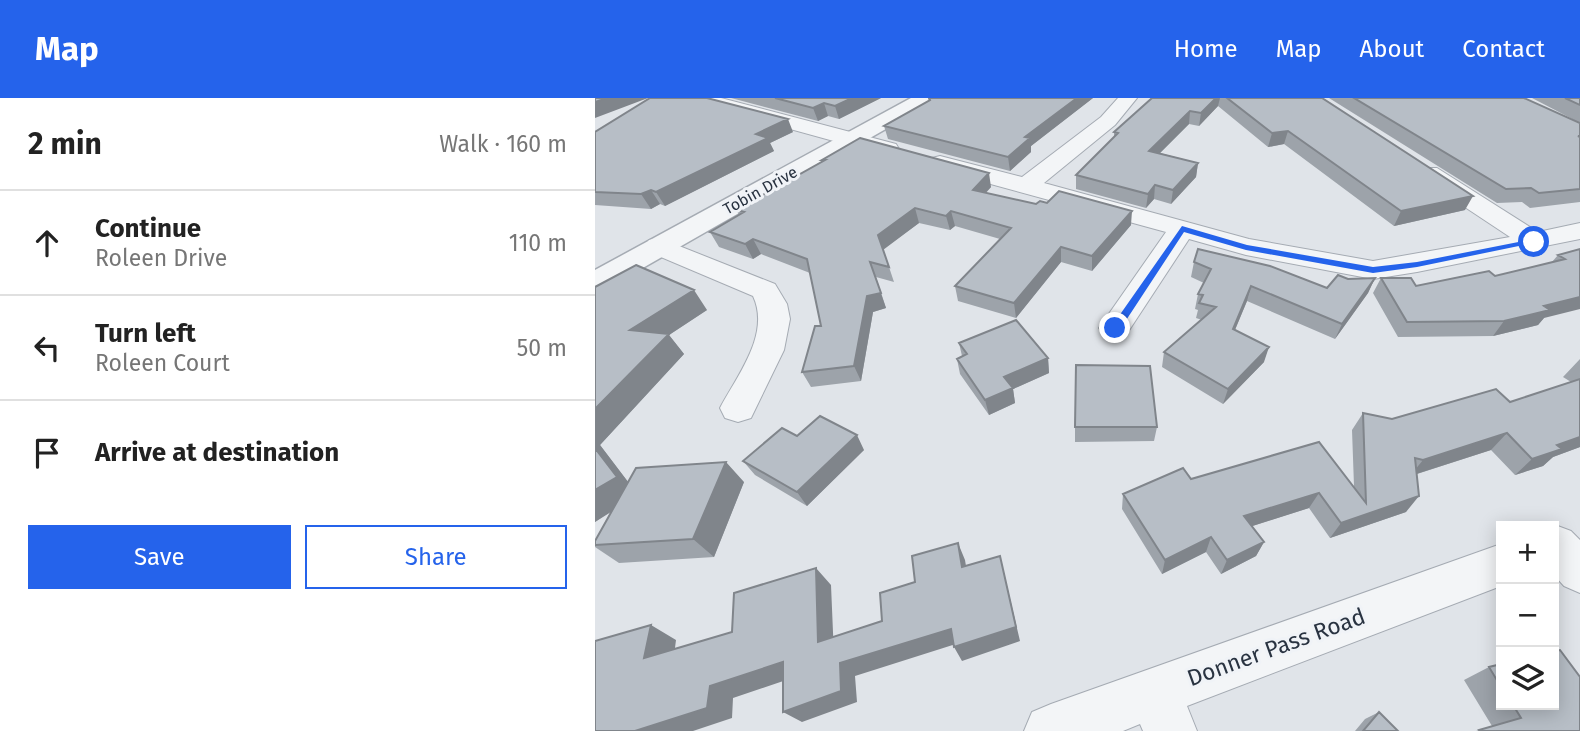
<!DOCTYPE html>
<html lang="en">
<head>
<meta charset="utf-8">
<style>
	body { margin:0; font-family:"Fira Sans",sans-serif; background:#f6f6f6; color:#222 }
	.controls { position:absolute; right:21px; bottom:21px; display:grid; overflow:hidden; border-radius:0px; box-shadow:0 4px 18px #0003 }
	.controls button { width:63px; height:63px; display:grid; place-items:center; padding:0; border:0; border-bottom:2px solid #e0e0e0; background:#fff; color:#222; font:35px sans-serif }
	.stop { position:absolute; width:21px; height:21px; margin:-16px; border:5px solid #2563eb; border-radius:50%; background:#fff }
	.stop.end { background:#2563eb; border-color:#fff; box-shadow:0 2px 7px #0008 }
	.list { margin:0; padding:0; list-style:none }
	h2 { display:flex; justify-content:space-between; align-items:center; height:91px; margin:0; padding:0 28px; font-size:30px }
	h2 small { font-size:23px; font-weight:400; color:#767676 }
	.list li { display:grid; grid-template-columns:46px 1fr auto; gap:21px; align-items:center; box-sizing:border-box; height:105px; padding:0 28px; border-top:2px solid #e0e0e0 }
	.list b { display:block; font-size:26px; white-space:nowrap }
	.list p { margin:0; font-size:23px; white-space:nowrap; color:#767676 }
	.list em { font-size:23px; font-style:normal; color:#767676 }
	.actions { display:flex; gap:14px; padding:21px 28px }
	.actions a { flex:1; padding:16px 0; border:2px solid #2563eb; border-radius:0px; text-align:center; font-size:24px; color:#2563eb }
	.actions .main { background:#2563eb; color:#fff }
	.icon { flex:none; width:38px; height:38px; fill:none; stroke:currentColor; stroke-width:2; stroke-linecap:round; stroke-linejoin:round }
	.map { position:relative; flex:none; width:985px; height:633px; overflow:hidden }
	header { display:flex; align-items:center; gap:42px; box-sizing:border-box; height:98px; padding:0 35px; background:#2563eb; color:#fff }
	header strong { font-size:33px }
	nav { display:flex; gap:38px; margin-inline-start:auto; font-size:24px }
	main { display:flex }
	aside { flex:1; background:#fff }
	.map>svg:first-child { display:block }
	.lines { fill:none; stroke-linecap:round; stroke-linejoin:round }
	.minor-casing { stroke:#a5abb3; stroke-width:2 }
	.tertiary-casing { stroke:#a5abb3; stroke-width:3 }
	.minor { fill:#f3f5f7; fill-rule:evenodd }
	.tertiary { fill:#f3f5f7; fill-rule:evenodd }
	.wall { fill:#9da3aa }
	.shaded-wall { fill:#80858b }
	.building { fill:#b7bec6; stroke:#80858b; stroke-width:2 }
	.route { fill:#2563eb }
	.labels { text-anchor:middle; stroke-width:6; stroke-linejoin:round; paint-order:stroke }
	.far-street-label { font-size:16px; fill:#293341; stroke:#f0f3f7 }
	.near-street-label { font-size:23px; fill:#293341; stroke:#f0f3f7 }
</style>
</head>
<body>
<header>
<strong>Map</strong>
<nav><a>Home</a><a>Map</a><a>About</a><a>Contact</a></nav>
</header>
<main>
<aside>
<h2>2 min<small>Walk · 160 m</small></h2>
<ul class="list">
<li><svg class="icon" aria-label="ahead" viewBox="0 0 24 24"><path d="M12 20V5M6 11l6-6 6 6"/></svg><div><b>Continue</b><p>Roleen Drive</p></div><em>110 m</em></li>
<li><svg class="icon" aria-label="left" viewBox="0 0 24 24"><path d="M17 20v-9H6M10 6l-5 5 5 5"/></svg><div><b>Turn left</b><p>Roleen Court</p></div><em>50 m</em></li>
<li><svg class="icon" aria-label="arrive" viewBox="0 0 24 24"><path d="M6 21V4h12l-3 4 3 4H6"/></svg><div><b>Arrive at destination</b></div></li>
</ul>
<div class="actions"><a class="main">Save</a><a>Share</a></div>
</aside>
<div class="map">
<svg width="985" height="633" viewBox="0 0 985 633">
	<rect width="100%" height="100%" fill="#e0e4e9"/>
	<g class="lines">
		<defs>
			<path id="minor" d="M95,0H126L301,46L304,51L301,56L293,58L97,4Z
				M523,0H542L520,27L449,85L654,141L778,163L915,139L826,80L822,75L826,70H842L943,134L985,125V141L822,174L778,181L651,157L594,141L531,237L520,241L509,237L504,230L571,134L337,70L334,65L337,60L345,58L427,79L506,19Z
				M64,140L180,186L192,206L195,221L189,252L156,320L143,324L130,320L125,310C142,278 176,236 158,198L54,154L50,148L54,142Z
				M960,427L976,433L985,442V495L969,488L959,477V428H956Z
				M906,446V488L592,608L602,633H548L545,626L528,633H429L437,614L456,606Z"/>
			<path id="tertiary" d="M316,0H341L338,4L11,191L0,193V172Z"/>
		</defs>
		<!-- minor casing -->
		<use href="#minor" class="minor-casing"/>
		<!-- tertiary casing -->
		<use href="#tertiary" class="tertiary-casing"/>
		<!-- minor -->
		<use href="#minor" class="minor"/>
		<!-- tertiary -->
		<use href="#tertiary" class="tertiary"/>
	</g>
	<!-- wall -->
	<path class="wall" d="M136,0H286L244,21L233,18L223,23Z
		M333,0H498L436,48V54L415,73L293,41L289,28L334,3Z
		M557,0H727L870,112L799,128L689,46L673,49L623,8L604,28L594,26L565,55L603,65L601,79L576,106L559,101L551,110L481,91V77L519,39V34Z
		M734,0H929L985,25V104L935,110L927,104L902,105Z
		M937,0H985V25Z
		M0,34H198L175,45L179,53L70,108L65,106L56,111L0,107Z
		M227,62L396,89L391,95L536,127L497,173L466,164L421,220L363,203L360,188L405,141L360,128L355,132L324,125L288,151L299,184L281,179L291,210L278,214L266,283L216,289L207,274L226,228L215,175L166,156L158,161L124,149L115,134L144,117L141,112L228,63Z
		M985,151L949,220L943,227L898,238L803,239L778,195L786,180L821,188L900,178L957,164L963,157Z
		M599,164L732,190L753,181L780,180L773,195L740,241L652,203L640,232L669,264L628,306L567,269L569,254L607,222L601,220L603,212L600,211L603,196L609,185L596,179Z
		M0,189L112,212L74,237L89,256L5,347L33,384H149L119,459L24,465L0,449V443L16,413L0,424Z
		M364,245L453,260L454,275L418,291L420,305L394,317L365,276L362,261L367,258Z
		M985,261V349L958,359L948,368L920,377L896,352L822,376L811,414L735,440L714,410L657,428L669,444L661,458L626,476L611,454L567,476L527,411L528,396L596,381L759,388L757,332L768,315L797,321L915,304L976,284L968,279Z
		M480,329H562L559,343L480,344Z
		M202,338L269,352L212,408L160,377L148,363Z
		M906,566V607H959L985,633H881L897,628L869,582L894,569Z
		M784,614L803,633H760L770,621Z"/>
	<!-- shaded-wall -->
	<path class="shaded-wall" d="M12,0H53L0,20V4Z
		M257,0H286L244,21L240,8Z
		M482,0H498L436,48V54L415,73L413,59L430,39Z
		M621,0H625L623,8L604,28L606,15Z
		M229,5L233,18L223,23L218,10Z
		M595,13L594,26L553,67L554,53Z
		M193,21L198,34L175,45L179,53L70,108L61,94L161,36Z
		M693,33L689,46L673,49L677,35Z
		M603,65L601,79L576,106L578,92Z
		M394,75L396,89L380,106L378,92Z
		M560,87L559,101L551,110L553,96Z
		M56,92L65,106L56,111L46,96Z
		M878,98L870,112L799,128L806,113Z
		M320,110L324,125L288,152L283,137Z
		M356,113L360,128L355,132L351,118Z
		M537,113L536,127L497,173V158Z
		M158,141L166,156L158,161L150,146Z
		M466,149V164L421,220L419,205Z
		M275,164L291,210L278,214L266,283L259,268Z
		M780,180L773,195L740,241L747,226Z
		M656,188L652,203L634,246L638,231Z
		M99,192L112,212L74,237L89,256L5,347L43,397L0,424V311L35,232Z
		M985,199V211L949,220L943,227L898,238L909,223L949,208Z
		M674,249L669,264L628,306L633,291Z
		M453,260L454,275L418,291L420,305L394,317L390,302L409,279Z
		M912,335L896,352L815,378L828,362Z
		M262,337L269,352L212,408L202,394Z
		M985,339V349L958,359L948,368L920,377L937,361L962,347Z
		M131,364L149,384L119,459L98,441Z
		M724,395L714,410L642,433L649,418Z
		M824,398L811,414L735,440L746,425Z
		M616,439L611,454L567,476L570,462Z
		M669,444L661,458L626,476L632,462Z
		M363,445L370,462L374,486L367,469Z
		M405,458L425,543L367,563L359,549Z
		M221,470L236,487L239,558L223,544Z
		M56,527L81,542L77,573L49,560Z
		M356,531L364,545L260,578L262,604L207,624L188,614L245,565Z
		M188,564L206,577L138,600L137,620L98,633H40L115,588Z"/>
	<!-- building -->
	<path class="building" d="M0,0H12L0,4Z
		M55,0H112L193,21L161,36L173,40L61,94L56,92L46,96L0,94V34Z
		M180,0H257L240,8L229,5L218,10Z
		M334,0H482L430,39L435,40L413,59L289,28L335,2Z
		M557,0H621L606,15L595,13L554,53L603,65L578,92L560,87L553,96L481,77L523,35L519,34Z
		M632,0H727L878,98L806,113L693,33L677,35Z
		M759,0H929L985,25V38H983L985,39V91L944,95L936,90L911,91Z
		M970,0H985V7Z
		M265,40L394,75L378,92L441,106L445,103L452,105L464,93L537,113L497,158L466,149L419,205L360,188L416,130L356,113L351,118L320,110L283,137L294,169L275,164L286,195L272,198L259,268L207,274L220,228H226L212,161L158,141L150,146L115,134L149,114L141,112L230,62H227Z
		M603,151L675,168L732,190L743,177L753,181L780,180L747,226L656,188L638,231L674,249L633,291L569,254L621,209L604,205L608,197L603,196L616,171L599,164Z
		M985,151V199L949,208L955,212L909,223L812,224L786,180H816L821,188L894,173L900,178L970,161L963,157Z
		M41,167L99,192L35,232L74,236L0,311V189Z
		M421,222L453,260L409,279L418,290L390,302L362,261L372,256L364,245Z
		M481,267L555,268L562,329H480Z
		M985,281V339L962,347L967,351L937,361L912,335L828,362L820,360L824,398L746,425L724,395L649,418L669,444L632,462L616,439L570,462L528,396L588,370L596,381L724,344L771,405L768,315L797,321L901,291L915,304Z
		M225,318L262,337L202,394L148,363L187,330L202,338Z
		M0,350L22,379L0,392Z
		M131,364L98,441L0,447V443L41,370Z
		M363,445L367,469L405,458L421,529L359,549L356,531L245,565L246,593L188,614V564L115,588L112,610L40,633H0V543L56,527L49,560L137,534L139,495L221,470L223,544L287,523L285,495L320,484L317,458Z
		M965,552L985,579V633H885L884,632L926,620L918,607H959V553Z
		M906,566V589L894,569Z
		M784,614L803,633H768Z"/>
	<!-- route -->
	<path class="route" d="M587,128L652,147L778,169L822,164L939,141L943,144L822,169L778,175L651,152L589,134L524,233H517V228Z"/>
	<g class="labels">
		<!-- far-street labels -->
		<g class="far-street-label">
			<text transform="translate(165 92) rotate(-29)" y="6">Tobin Drive</text>
		</g>
		<!-- near-street labels -->
		<g class="near-street-label">
			<text transform="translate(681 549) rotate(-20)" y="8">Donner Pass Road</text>
		</g>
	</g>
</svg>
<div class="controls">
<button>+</button>
<button>−</button>
<button><svg class="icon" aria-label="layers" viewBox="0 0 24 24"><path d="M12 4l9 5-9 5-9-5zM3 14l9 5 9-5"/></svg></button>
</div>
<div class="stop" style="left:939px;top:144px"></div>
<div class="stop end" style="left:520px;top:230px"></div>
</div>
</main>
</body>
</html>
